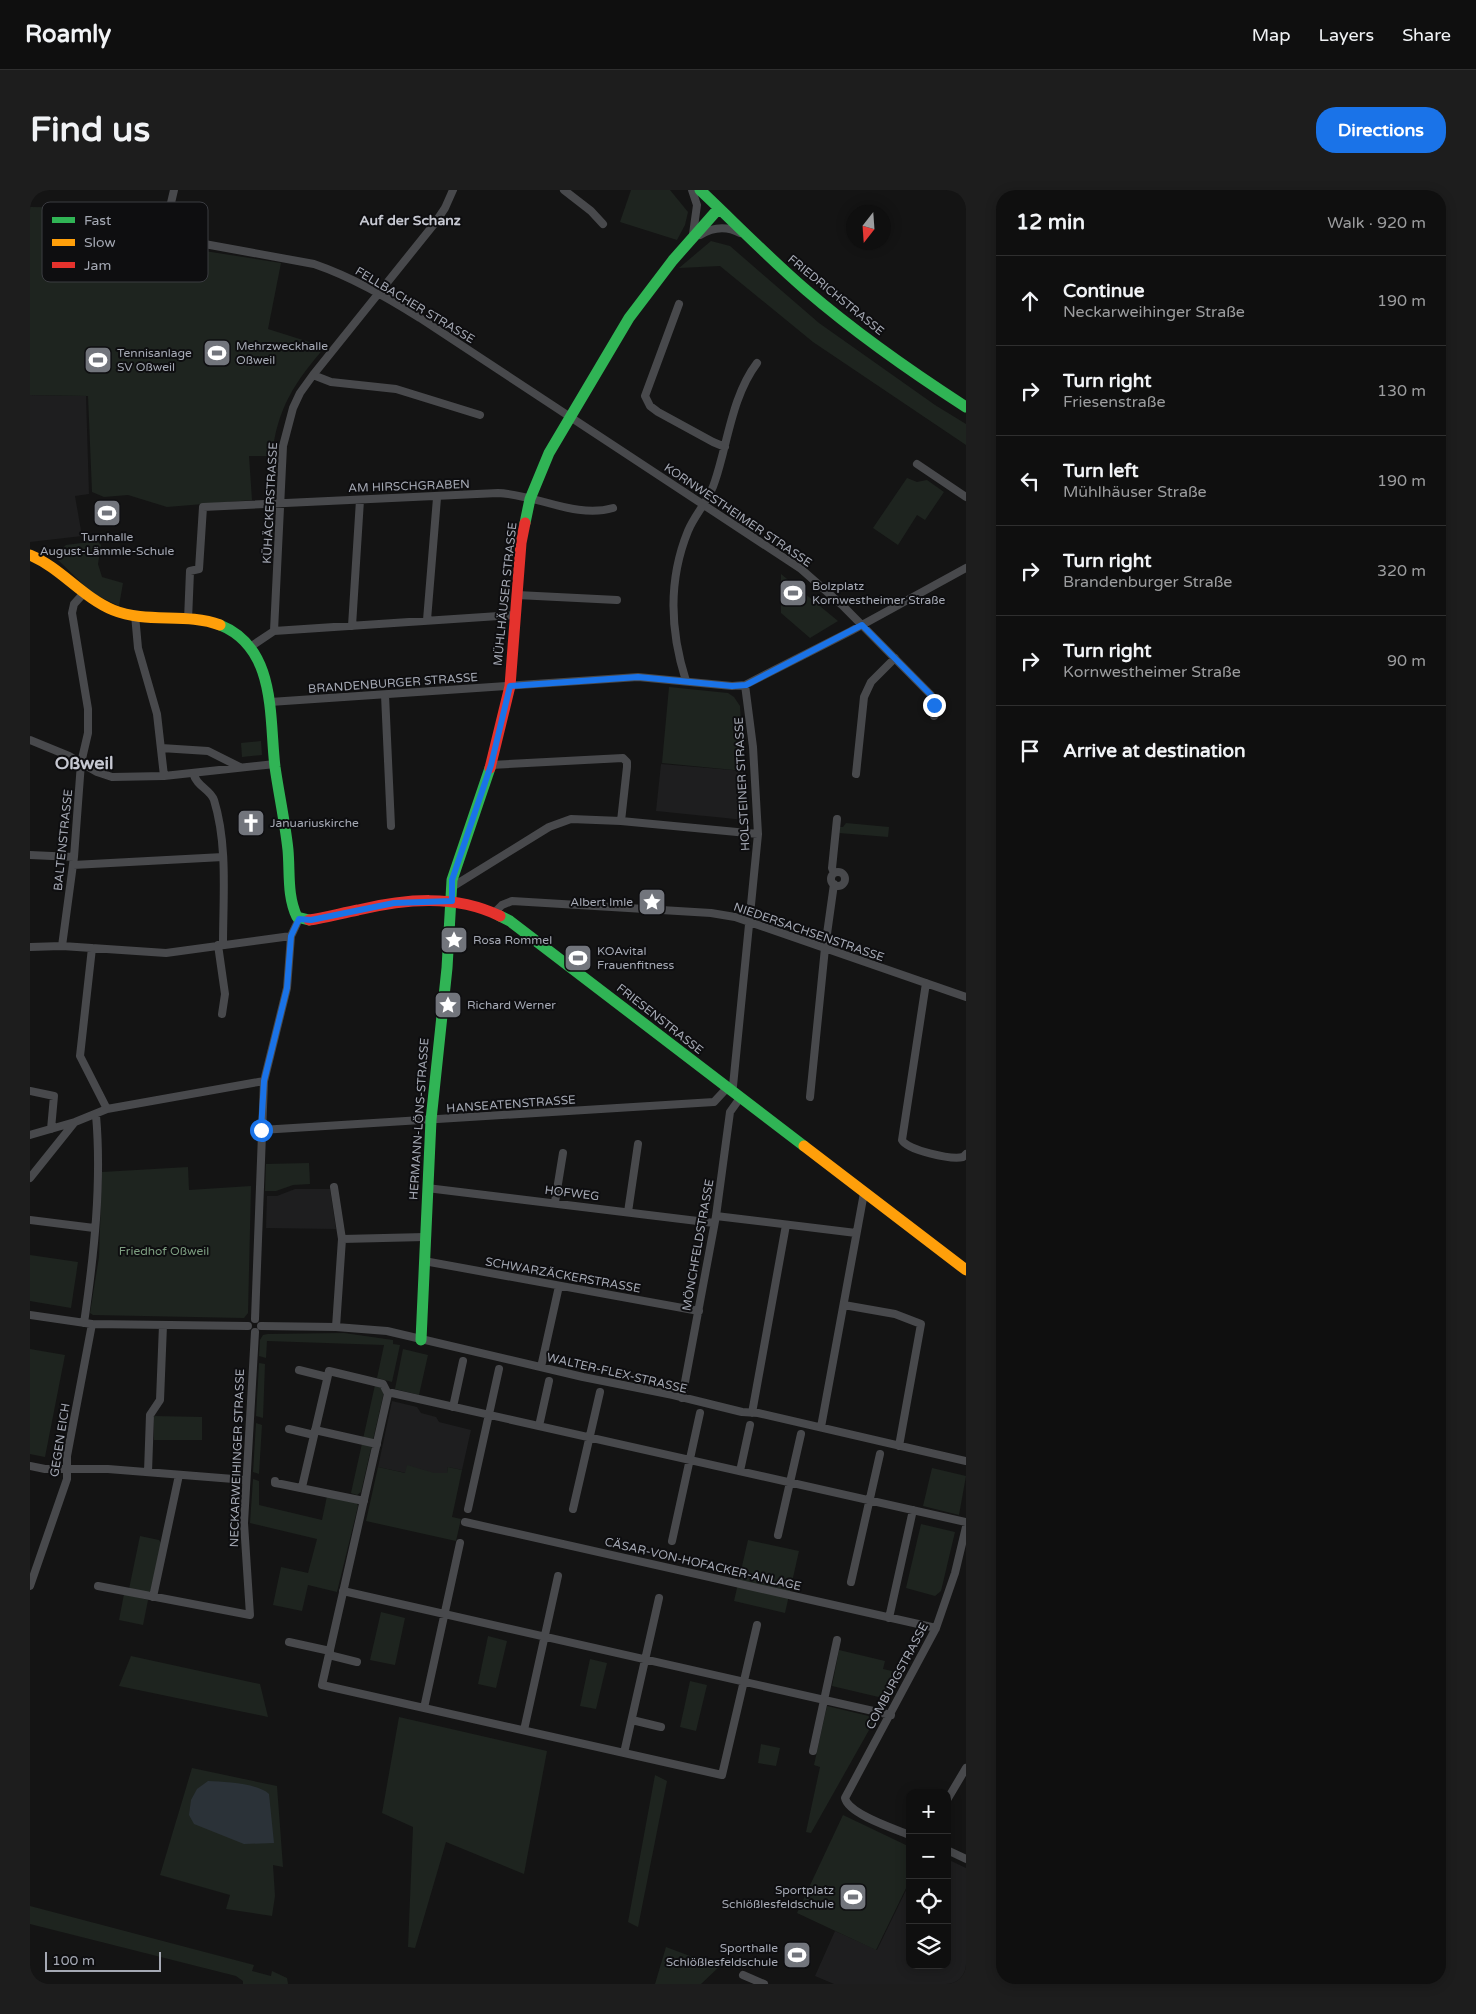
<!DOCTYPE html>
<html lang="en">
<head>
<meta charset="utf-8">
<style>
	body { margin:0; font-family:"Varela Round",sans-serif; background:#1d1d1d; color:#f1f3f6 }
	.controls { position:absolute; right:15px; bottom:15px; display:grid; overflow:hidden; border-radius:10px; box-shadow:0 2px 12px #0003 }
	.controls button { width:45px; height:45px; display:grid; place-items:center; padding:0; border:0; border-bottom:1px solid #2f2f2f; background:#0f0f0f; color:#f1f3f6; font:25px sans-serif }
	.compass { position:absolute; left:816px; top:15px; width:45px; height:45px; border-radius:50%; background:#0f0f0f; box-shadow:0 2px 12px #0003; rotate:197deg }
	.scale { position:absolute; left:15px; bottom:12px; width:116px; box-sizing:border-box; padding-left:5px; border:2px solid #a5a9b4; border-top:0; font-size:14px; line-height:18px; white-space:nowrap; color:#a5a9b4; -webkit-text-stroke:4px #0e0e10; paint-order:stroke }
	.stop { position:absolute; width:15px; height:15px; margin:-11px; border:4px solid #1a73e8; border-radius:50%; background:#fff }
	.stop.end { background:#1a73e8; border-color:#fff; box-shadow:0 1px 5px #0008 }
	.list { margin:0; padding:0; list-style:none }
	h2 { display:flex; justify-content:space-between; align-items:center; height:65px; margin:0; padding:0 20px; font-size:21px }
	h2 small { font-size:16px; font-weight:400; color:#9b9c9e }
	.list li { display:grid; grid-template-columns:32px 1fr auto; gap:15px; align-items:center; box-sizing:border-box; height:90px; padding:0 20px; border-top:1px solid #2f2f2f }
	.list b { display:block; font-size:19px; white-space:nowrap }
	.list p { margin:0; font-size:16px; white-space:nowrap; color:#9b9c9e }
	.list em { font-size:16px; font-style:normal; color:#9b9c9e }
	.icon { flex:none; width:28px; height:28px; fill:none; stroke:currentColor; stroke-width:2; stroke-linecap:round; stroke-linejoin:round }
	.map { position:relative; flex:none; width:936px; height:1794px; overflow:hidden; border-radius:20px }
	header { display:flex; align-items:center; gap:30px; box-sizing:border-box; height:70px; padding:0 25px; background:#0f0f0f; border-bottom:1px solid #2f2f2f }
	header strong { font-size:24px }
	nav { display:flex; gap:28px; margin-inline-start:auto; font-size:18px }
	.intro { display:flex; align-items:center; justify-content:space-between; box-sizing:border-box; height:120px; padding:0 30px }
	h1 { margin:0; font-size:35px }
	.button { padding:12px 22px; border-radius:20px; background:#1a73e8; color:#fff; font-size:18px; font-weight:700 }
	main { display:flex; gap:30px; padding:0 30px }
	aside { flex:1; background:#0f0f0f; border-radius:20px; box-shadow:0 2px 12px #0003 }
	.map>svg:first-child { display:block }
	.built { fill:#1e1e1f }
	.green { fill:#1e241f }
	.water { fill:#2b3238 }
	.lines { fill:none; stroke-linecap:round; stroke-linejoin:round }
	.street { stroke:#48494c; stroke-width:8 }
	.fast { stroke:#30b455; stroke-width:11 }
	.slow { stroke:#ff9f0a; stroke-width:11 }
	.jam { stroke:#e5322d; stroke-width:11 }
	.route { stroke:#1a73e8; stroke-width:6 }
	.labels { text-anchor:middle; stroke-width:4; stroke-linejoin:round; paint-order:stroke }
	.street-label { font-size:12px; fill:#a5a9b4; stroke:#0e0e10 }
	.poi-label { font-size:12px; fill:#a5a9b4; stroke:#0e0e10; text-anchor:start }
	.park-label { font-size:12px; fill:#7d9e80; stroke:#0e0e10 }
	.neighbourhood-label { font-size:14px; font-weight:bold; fill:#c6c8d1; stroke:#0e0e10 }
	.district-label { font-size:18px; font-weight:bold; fill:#c6c8d1; stroke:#0e0e10 }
	.key { fill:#0e0e10; stroke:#3b3c41; stroke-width:1 }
	.key-label { font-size:14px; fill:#a5a9b4 }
</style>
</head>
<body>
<header>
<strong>Roamly</strong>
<nav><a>Map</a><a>Layers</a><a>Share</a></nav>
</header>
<div class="intro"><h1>Find us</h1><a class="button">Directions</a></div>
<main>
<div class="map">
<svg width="936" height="1794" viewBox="0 0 936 1794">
	<rect width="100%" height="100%" fill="#141414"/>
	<!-- built -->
	<path class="built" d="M0,205L56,206L59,304L45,306L52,346L0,352Z
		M631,574L714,581L715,630L626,621Z
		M265,999H300L306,1039L236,1038L237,1006H247Z
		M362,1211L387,1217L391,1223L406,1227L409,1232L441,1240L432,1280L418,1277L417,1283H376L348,1277Z
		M917,1669L936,1678V1794H804L785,1786L805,1741L847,1760L880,1692V1775H917Z"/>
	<!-- green -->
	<path class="green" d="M601,0H640L658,22L655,35L647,50L590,32Z
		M0,17L86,18L91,24V44H98L105,50L251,73L238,139L295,157C265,192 247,218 242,266H219L222,310L137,317L98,305L74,307L62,302L58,206L0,205Z
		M681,51L700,56L789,133L905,215L936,234V255L783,152L690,76L649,78Z
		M877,288L887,292L897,290L914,302L895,330L887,325L868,355L843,338Z
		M67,351L71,355L68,374L72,387L93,393L89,416L62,403L28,370V363L36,355Z
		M751,384L808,431L780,448L751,423Z
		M639,497L698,503L704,507L710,516L714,581L632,573Z
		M231,551L232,565L212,567L211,553Z
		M816,633L859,637L858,647L809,643L810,637H813Z
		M279,973L280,994L263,995L246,1001H235L236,974Z
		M158,977L159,1000L221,996L218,1123L214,1128L63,1125L60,1123L69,1067L72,982Z
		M0,1065L48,1072L41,1118L0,1111Z
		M314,1143L363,1150V1154L370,1155L362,1192L347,1188L354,1155L237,1151L236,1168L229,1166L230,1150L233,1145L238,1144Z
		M0,1159L35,1165L15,1267L0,1264Z
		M373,1159L398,1165L389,1205L365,1199Z
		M229,1173L235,1174L233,1228L226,1226Z
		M345,1195L350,1196L354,1202L331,1302L327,1305L321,1303Z
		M124,1226L172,1227V1250H124Z
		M226,1233L232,1235L229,1284L223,1282Z
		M377,1275L404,1283H417L418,1277L432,1280L422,1327L431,1329L426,1351L336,1331L348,1277L375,1283Z
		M902,1278L936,1286L929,1325L893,1316Z
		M223,1289L229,1291V1315L292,1330L297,1306L326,1312L328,1316L307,1402L278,1395L272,1421L243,1415L251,1377L278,1383L287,1349L220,1333Z
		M891,1334L925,1342L911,1401L905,1406L876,1398Z
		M110,1346L129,1350L131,1353L121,1400L118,1403L99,1399Z
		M718,1350L769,1361L755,1423L704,1411Z
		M94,1404L118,1410L113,1435L89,1430Z
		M351,1422L375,1428L365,1475L340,1470Z
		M458,1446L477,1451L466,1498L448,1494Z
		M809,1460L855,1471L853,1479L871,1483L857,1509L802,1496Z
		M101,1466L230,1494L238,1527L89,1496Z
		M560,1469L577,1473L566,1519L550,1516Z
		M660,1491L677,1495L666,1541L650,1537Z
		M797,1516L843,1527V1533L781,1643L776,1642L790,1577L784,1575Z
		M369,1527L517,1561L494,1684L416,1652L385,1758L378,1757L383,1637L352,1623Z
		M731,1554L750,1558L746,1576L728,1573Z
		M162,1578L247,1596L253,1677L243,1675L245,1706L242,1726L196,1719L200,1705L130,1685Z
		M625,1585L637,1591L608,1737L598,1732Z
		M813,1625L880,1657V1690L846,1760L767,1723Z
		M0,1716L224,1775L222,1781L241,1786L242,1781L257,1788L258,1794H213V1791L206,1786L0,1734Z
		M636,1757L689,1777L671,1794H625Z"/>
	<!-- water -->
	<path class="water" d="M178,1591C195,1592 227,1593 239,1604L244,1653L214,1654L164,1634L159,1625L161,1610L167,1599Z"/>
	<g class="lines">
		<!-- street -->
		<path class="street" d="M534,0L561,21L573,34
			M662,0L667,15L663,44
			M114,43L284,74C322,87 356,107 390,128L771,379L812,415L901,505L904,526
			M670,45C683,37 697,36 710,43
			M133,47L144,0
			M649,114L615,206L620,216L628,222L683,252L695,257
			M283,185L301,192L366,199L450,225
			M887,274L936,307
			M487,405L587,410
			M105,425L108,458L127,524L134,586
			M158,430L160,381L169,379L173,317L468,303C505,304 546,329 583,318
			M397,430L407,308
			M322,436L330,310
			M244,441L253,256L263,218L270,203L283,185L405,33L415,18L423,0
			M220,457L244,441L485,425
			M656,491C640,441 638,390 658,341C665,324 680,309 685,291C698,252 702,206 727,173
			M355,505L361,636
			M240,512L608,487L702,496L715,495L821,441L936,378
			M0,550L39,566L67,582L82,587L134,586L245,574
			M131,558L178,561L210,577
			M461,575L593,568L597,572V577L591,631
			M163,583C167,597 180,599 184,610C198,655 193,708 193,754
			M826,584L834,507L841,492L865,468
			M0,665L44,667
			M43,675L193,667
			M801 689a7 7 0 1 1 14 0a7 7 0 1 1-14 0Z
			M804,683L802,678L807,629
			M422,697L519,637L541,629L591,631L728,644
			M465,722L472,715L482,711L681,723L705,727L936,807
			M188,755L195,804L192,824
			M32,756L44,667L51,573L58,543V519L42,423L44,414L54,403
			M0,757L32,756L136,763L261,746
			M62,758L50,866L77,919
			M896,793L872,950C877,960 921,970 933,967L936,964
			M0,901L24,906L21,939
			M700,901L703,896L728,644L723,557L715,495
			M780,907L795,758L804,694
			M231,940L684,912L697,898
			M0,945L45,932L77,919L234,891
			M0,988L44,933
			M304,997L312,1049
			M397,998L684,1033
			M525,1012L533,963
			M598,1022L608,954
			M686,1026L826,1043
			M0,1030L64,1038
			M394,1071L669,1121
			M814,1115L865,1124L891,1134L869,1256
			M0,1125L62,1134L218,1136
			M225,1129L234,891L257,798L261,746L269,729
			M54,1133C64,1065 72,993 66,925
			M231,1136L306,1137L357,1141L553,1187L643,1205L712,1222L728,1223L936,1271
			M306,1137L312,1049L395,1047
			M511,1177L529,1096
			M269,1180L297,1187
			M358,1204L292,1495L692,1585L727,1435
			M358,1204L362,1203L936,1332
			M652,1208L686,1026L700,922L710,908
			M423,1217L433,1171
			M722,1223L756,1035
			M509,1236L519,1191
			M791,1237L834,1003
			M259,1239L284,1245
			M285,1240L347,1254
			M0,1276L15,1279H78L216,1290
			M710,1281L720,1235
			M118,1282L120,1225L130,1210L133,1135
			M245,1291V1293L251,1294L334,1311
			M272,1297L299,1181L353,1194L358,1204
			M438,1319L469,1179
			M543,1319L570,1202
			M435,1332L906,1438
			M748,1345L771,1244
			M642,1351L670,1223
			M821,1392L850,1264
			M0,1396L37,1289V1266L62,1134
			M68,1396L220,1425L214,1333L225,1142
			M313,1401L861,1525
			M123,1407L149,1285
			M859,1428L883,1320
			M259,1452L300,1461
			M299,1465L327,1472
			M394,1518L430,1353
			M602,1530L631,1537
			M494,1540L528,1386
			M783,1561L807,1450
			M594,1563L629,1408
			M917,1610L936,1578
			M880,1645C865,1639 818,1624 815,1608L906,1438L925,1383L936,1337
			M917,1660L936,1669
			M713,1785L734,1794"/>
		<!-- fast -->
		<path class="fast" d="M670,0C705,33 739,68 776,100C826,143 880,181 936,217
			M495,333L500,309L519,263L599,128L643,70L689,18
			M190,435C247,458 239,527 245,577C249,605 255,632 258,660C260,683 257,706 267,727L279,730
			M470,726L480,731L774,956
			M391,1150L401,930L417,778L422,690L460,578"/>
		<!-- slow -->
		<path class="slow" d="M0,365C31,378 52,407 83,420C117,434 156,422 190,435
			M774,956L936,1080"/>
		<!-- jam -->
		<path class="jam" d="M460,578L480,496L491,353L495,333
			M279,730C295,728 312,723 328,720C375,709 425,704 470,726"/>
	</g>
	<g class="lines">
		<!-- route -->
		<path class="route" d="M231,940L234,891L257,798L261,746L269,729L281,730L364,713L422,711V690L461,575L480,496L608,487L702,496L716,495L832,435L901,505L904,515"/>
	</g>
	<!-- icons -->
	<defs>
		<symbol id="stadium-square" viewBox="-11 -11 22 22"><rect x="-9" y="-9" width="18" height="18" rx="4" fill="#72757c" stroke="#0e0e10"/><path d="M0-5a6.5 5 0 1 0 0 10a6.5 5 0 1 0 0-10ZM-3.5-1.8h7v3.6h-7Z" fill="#fff"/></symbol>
		<symbol id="church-square" viewBox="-11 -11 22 22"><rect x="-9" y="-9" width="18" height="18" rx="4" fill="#72757c" stroke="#0e0e10"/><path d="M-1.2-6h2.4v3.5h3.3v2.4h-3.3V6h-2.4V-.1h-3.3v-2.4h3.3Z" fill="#fff"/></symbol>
		<symbol id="sight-square" viewBox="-11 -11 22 22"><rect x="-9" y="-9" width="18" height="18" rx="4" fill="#72757c" stroke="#0e0e10"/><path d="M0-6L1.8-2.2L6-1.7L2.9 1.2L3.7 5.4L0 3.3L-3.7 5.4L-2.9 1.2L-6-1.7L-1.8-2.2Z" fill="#fff"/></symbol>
	</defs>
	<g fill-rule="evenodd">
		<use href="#stadium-square" x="171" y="147" width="32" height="32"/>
		<use href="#stadium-square" x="52" y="154" width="32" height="32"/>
		<use href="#stadium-square" x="61" y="307" width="32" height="32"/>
		<use href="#stadium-square" x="747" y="387" width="32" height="32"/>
		<use href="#church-square" x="205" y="617" width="32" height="32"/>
		<use href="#sight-square" x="606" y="696" width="32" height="32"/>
		<use href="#sight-square" x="408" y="734" width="32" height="32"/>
		<use href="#stadium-square" x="532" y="752" width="32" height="32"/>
		<use href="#sight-square" x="402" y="799" width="32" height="32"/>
		<use href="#stadium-square" x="807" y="1691" width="32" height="32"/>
		<use href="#stadium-square" x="751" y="1749" width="32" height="32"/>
	</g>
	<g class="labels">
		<!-- street labels -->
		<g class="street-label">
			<text transform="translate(806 105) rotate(39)" y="4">FRIEDRICHSTRASSE</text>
			<text transform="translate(385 115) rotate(31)" y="4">FELLBACHER STRASSE</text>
			<text transform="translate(379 296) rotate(-2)" y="4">AM HIRSCHGRABEN</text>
			<text transform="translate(240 313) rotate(-87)" y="4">KÜHÄCKERSTRASSE</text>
			<text transform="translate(708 325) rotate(34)" y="4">KORNWESTHEIMER STRASSE</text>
			<text transform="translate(475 404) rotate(-84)" y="4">MÜHLHÄUSER STRASSE</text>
			<text transform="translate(363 493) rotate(-4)" y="4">BRANDENBURGER STRASSE</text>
			<text transform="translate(712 594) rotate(-93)" y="4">HOLSTEINER STRASSE</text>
			<text transform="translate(33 650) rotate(-84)" y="4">BALTENSTRASSE</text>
			<text transform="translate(779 742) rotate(19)" y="4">NIEDERSACHSENSTRASSE</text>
			<text transform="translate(630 829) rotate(38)" y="4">FRIESENSTRASSE</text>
			<text transform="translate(481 914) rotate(-4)" y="4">HANSEATENSTRASSE</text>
			<text transform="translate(389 929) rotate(-86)" y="4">HERMANN-LÖNS-STRASSE</text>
			<text transform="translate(542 1003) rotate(7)" y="4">HOFWEG</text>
			<text transform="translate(668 1055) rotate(-80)" y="4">MÖNCHFELDSTRASSE</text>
			<text transform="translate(533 1085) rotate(10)" y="4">SCHWARZÄCKERSTRASSE</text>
			<text transform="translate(587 1183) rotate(13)" y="4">WALTER-FLEX-STRASSE</text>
			<text transform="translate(30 1250) rotate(-81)" y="4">GEGEN EICH</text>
			<text transform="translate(207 1268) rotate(-88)" y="4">NECKARWEIHINGER STRASSE</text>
			<text transform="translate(673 1374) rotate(13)" y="4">CÄSAR-VON-HOFACKER-ANLAGE</text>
			<text transform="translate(867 1486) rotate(-62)" y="4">COMBURGSTRASSE</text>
		</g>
		<!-- poi labels -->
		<g class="poi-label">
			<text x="206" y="160">Mehrzweckhalle<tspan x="206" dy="14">Oßweil</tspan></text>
			<text x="87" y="167">Tennisanlage<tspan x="87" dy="14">SV Oßweil</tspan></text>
			<text x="77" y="351" text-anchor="middle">Turnhalle<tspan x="77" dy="14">August-Lämmle-Schule</tspan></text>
			<text x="782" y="400">Bolzplatz<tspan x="782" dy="14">Kornwestheimer Straße</tspan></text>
			<text x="240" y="637">Januariuskirche</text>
			<text x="603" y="716" text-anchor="end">Albert Imle</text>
			<text x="443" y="754">Rosa Rommel</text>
			<text x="567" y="765">KOAvital<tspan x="567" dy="14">Frauenfitness</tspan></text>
			<text x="437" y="819">Richard Werner</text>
			<text x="804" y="1704" text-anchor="end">Sportplatz<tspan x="804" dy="14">Schlößlesfeldschule</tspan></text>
			<text x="748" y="1762" text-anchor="end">Sporthalle<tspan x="748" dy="14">Schlößlesfeldschule</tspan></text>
		</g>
		<!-- park labels -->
		<g class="park-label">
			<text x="134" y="1065">Friedhof Oßweil</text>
		</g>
		<!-- neighbourhood labels -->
		<g class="neighbourhood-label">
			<text x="380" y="35">Auf der Schanz</text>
		</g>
		<!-- district labels -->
		<g class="district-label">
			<text x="54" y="579">Oßweil</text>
		</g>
	</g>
	<!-- legend -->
	<rect x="12" y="12" width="166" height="80" rx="8" class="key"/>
	<rect x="22" y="27" width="23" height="6" fill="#30b455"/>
	<rect x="22" y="49" width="23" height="7" fill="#ff9f0a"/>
	<rect x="22" y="72" width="23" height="6" fill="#e5322d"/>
	<g class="key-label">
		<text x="54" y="35">Fast</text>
		<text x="54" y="57">Slow</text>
		<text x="54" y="80">Jam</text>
	</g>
</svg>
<div class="controls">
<button>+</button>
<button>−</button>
<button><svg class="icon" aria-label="locate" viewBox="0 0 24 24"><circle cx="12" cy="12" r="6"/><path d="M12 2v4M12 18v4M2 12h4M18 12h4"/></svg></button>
<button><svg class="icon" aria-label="layers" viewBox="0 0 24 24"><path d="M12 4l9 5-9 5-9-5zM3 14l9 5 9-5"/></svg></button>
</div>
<svg class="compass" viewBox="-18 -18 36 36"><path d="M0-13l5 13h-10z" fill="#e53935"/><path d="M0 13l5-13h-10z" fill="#9b9c9e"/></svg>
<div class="scale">100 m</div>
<div class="stop" style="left:231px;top:940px"></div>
<div class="stop end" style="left:904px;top:515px"></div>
</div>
<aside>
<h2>12 min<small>Walk · 920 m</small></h2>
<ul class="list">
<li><svg class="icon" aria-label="ahead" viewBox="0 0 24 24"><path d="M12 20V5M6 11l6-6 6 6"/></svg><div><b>Continue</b><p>Neckarweihinger Straße</p></div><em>190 m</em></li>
<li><svg class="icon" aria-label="right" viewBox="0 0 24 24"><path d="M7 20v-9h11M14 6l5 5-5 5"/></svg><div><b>Turn right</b><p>Friesenstraße</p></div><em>130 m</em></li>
<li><svg class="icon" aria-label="left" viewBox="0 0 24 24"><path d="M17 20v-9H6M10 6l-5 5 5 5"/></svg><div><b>Turn left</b><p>Mühlhäuser Straße</p></div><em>190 m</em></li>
<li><svg class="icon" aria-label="right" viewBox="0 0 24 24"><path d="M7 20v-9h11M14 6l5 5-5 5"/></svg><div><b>Turn right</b><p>Brandenburger Straße</p></div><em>320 m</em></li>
<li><svg class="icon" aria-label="right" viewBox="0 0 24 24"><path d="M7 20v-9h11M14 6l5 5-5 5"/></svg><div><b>Turn right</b><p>Kornwestheimer Straße</p></div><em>90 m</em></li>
<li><svg class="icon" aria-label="arrive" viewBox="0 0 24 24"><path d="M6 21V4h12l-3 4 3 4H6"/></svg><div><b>Arrive at destination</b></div></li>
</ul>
</aside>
</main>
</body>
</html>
